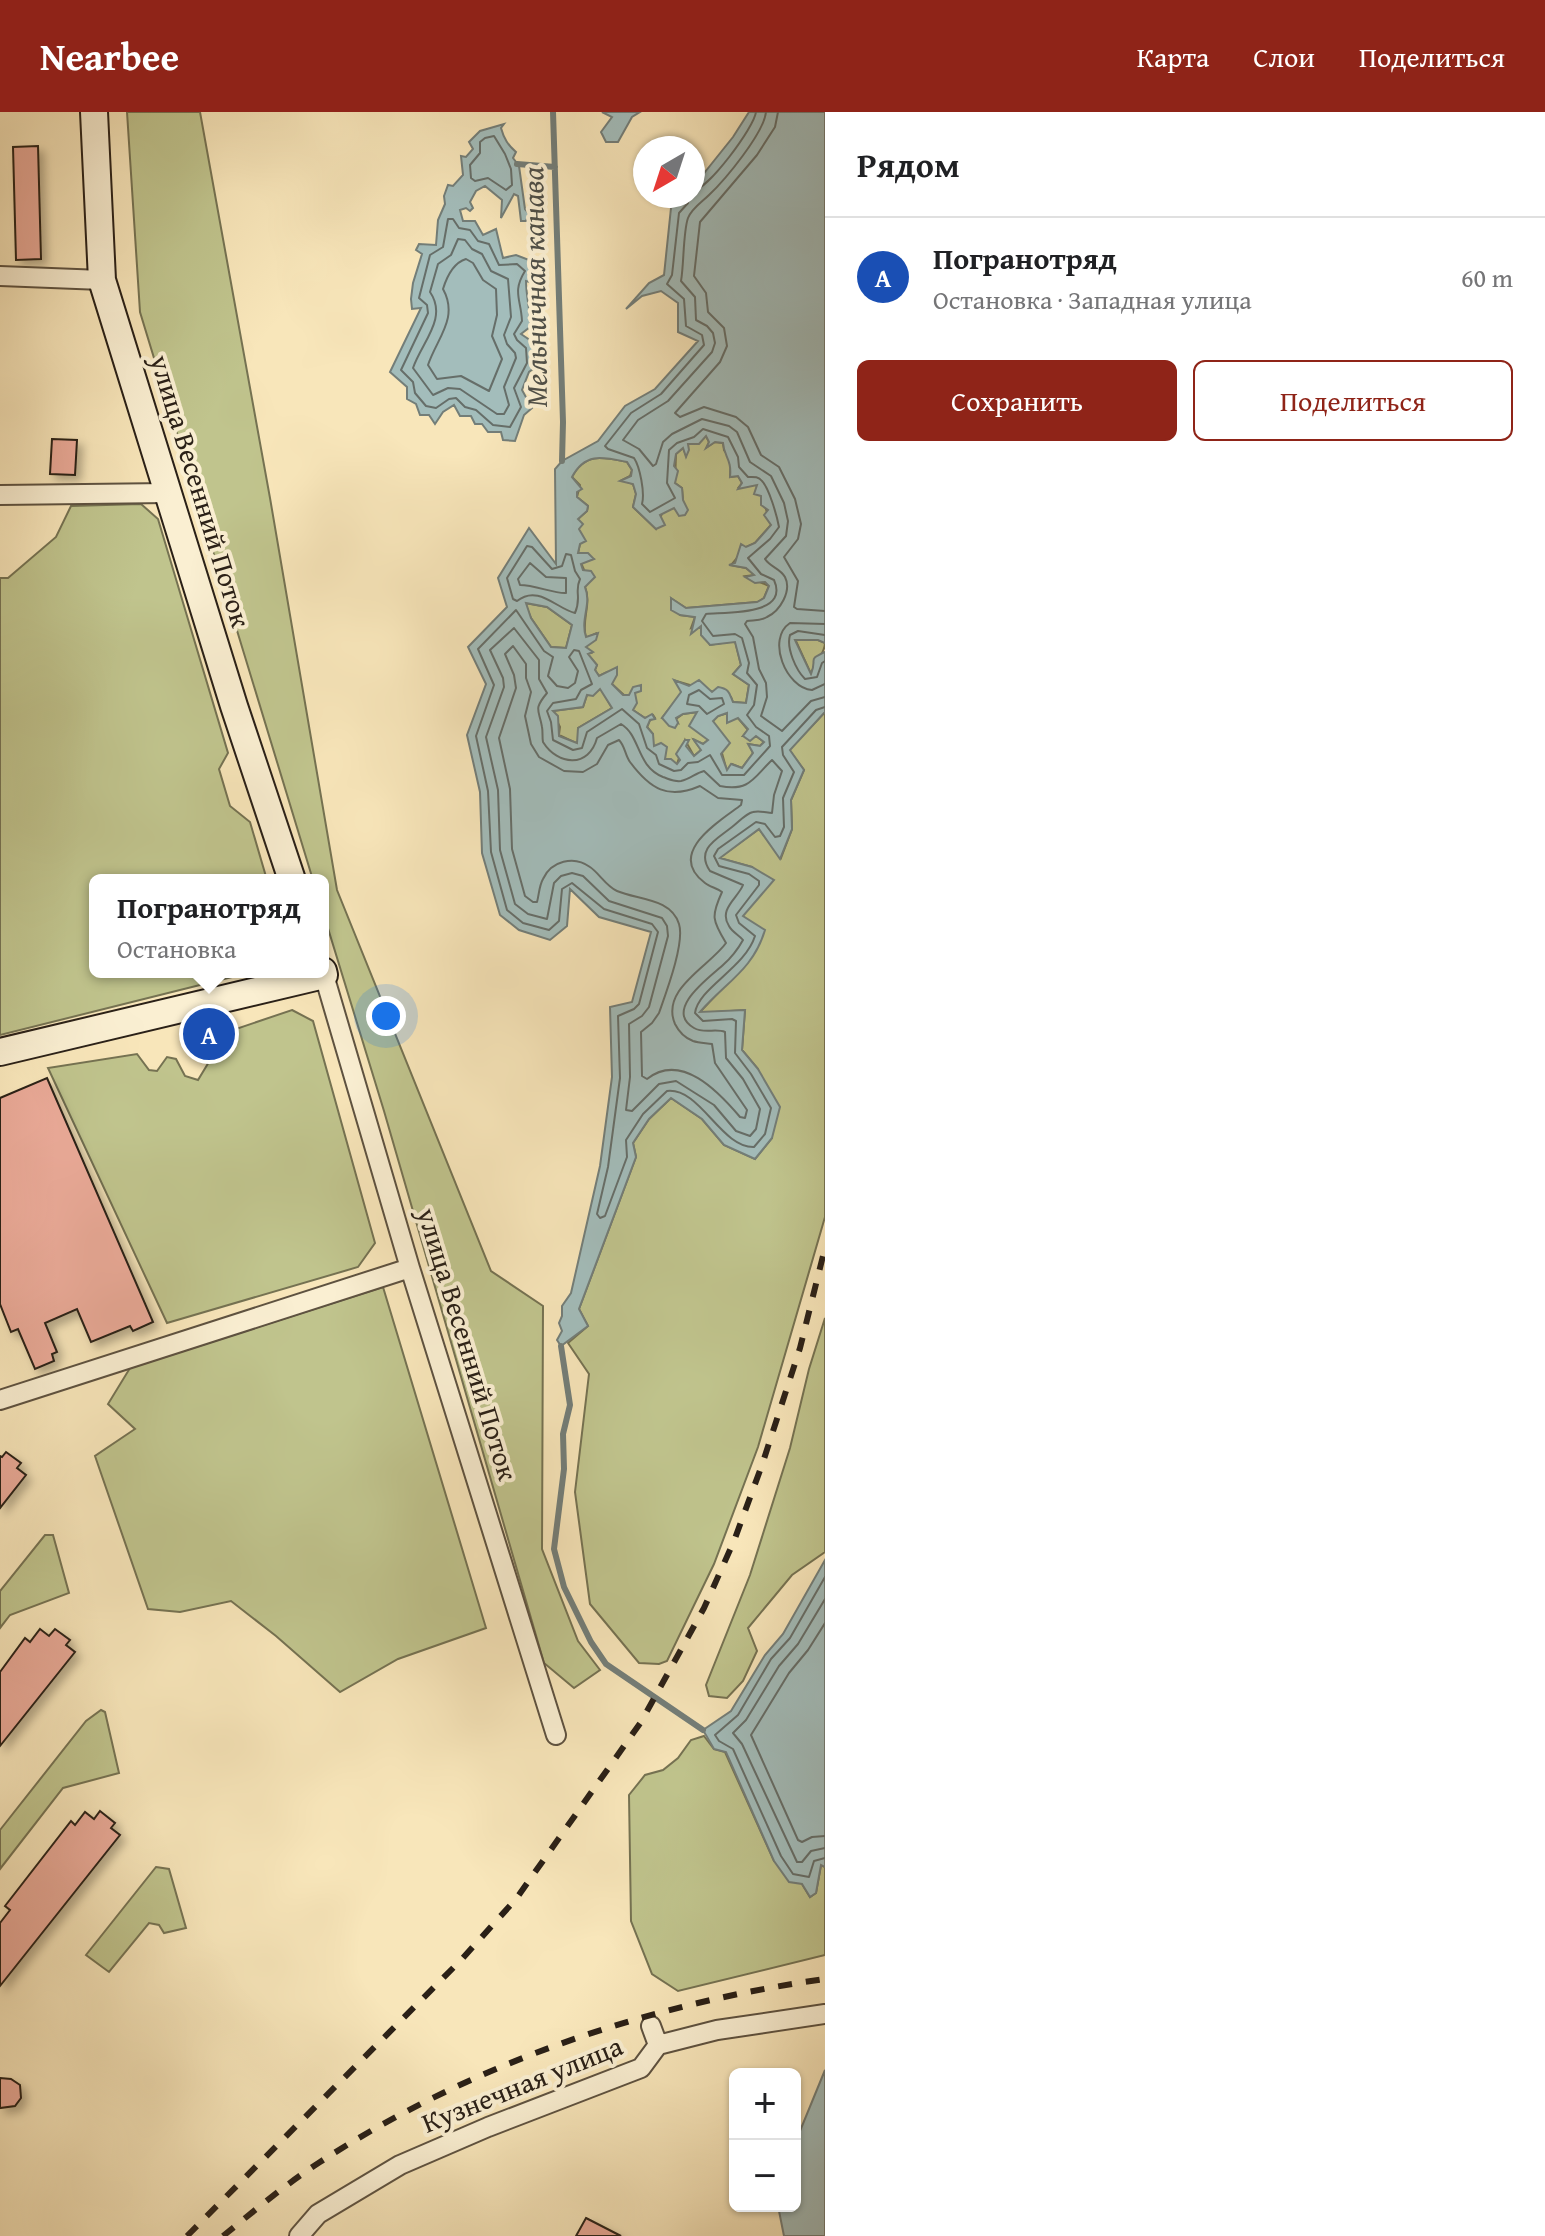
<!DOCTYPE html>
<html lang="ru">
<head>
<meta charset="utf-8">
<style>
	body { margin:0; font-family:"Gentium Book Plus",serif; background:#f6f6f6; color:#202124 }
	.controls { position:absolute; right:24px; bottom:24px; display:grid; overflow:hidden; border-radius:12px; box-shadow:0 2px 6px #0004 }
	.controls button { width:72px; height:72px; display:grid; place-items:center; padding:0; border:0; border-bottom:2px solid #e0e0e0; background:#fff; color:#202124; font:40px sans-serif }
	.compass { position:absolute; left:633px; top:24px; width:72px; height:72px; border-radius:50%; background:#fff; box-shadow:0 2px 6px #0004; rotate:219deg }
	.you { position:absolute; left:386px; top:904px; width:28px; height:28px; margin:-20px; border:6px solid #fff; border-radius:50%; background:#1a73e8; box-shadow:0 0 0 12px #1a73e833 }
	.badge { display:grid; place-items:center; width:52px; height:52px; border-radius:50%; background:#8f2418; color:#fff; font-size:26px; font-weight:700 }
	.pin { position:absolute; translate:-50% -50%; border:4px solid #fff; box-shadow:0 2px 8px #0006 }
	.popup { position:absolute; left:89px; top:762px; width:240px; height:104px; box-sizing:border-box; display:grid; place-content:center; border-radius:12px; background:#fff; filter:drop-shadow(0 2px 6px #0005); font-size:26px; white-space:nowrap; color:#757577 }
	.popup b { font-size:30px; color:#202124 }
	.popup::after { content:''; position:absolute; left:50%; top:100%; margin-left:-16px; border:16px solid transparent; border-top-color:#fff }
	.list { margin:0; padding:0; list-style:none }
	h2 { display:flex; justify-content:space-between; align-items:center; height:104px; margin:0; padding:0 32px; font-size:34px }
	h2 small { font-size:26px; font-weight:400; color:#757577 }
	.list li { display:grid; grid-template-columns:52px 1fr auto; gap:24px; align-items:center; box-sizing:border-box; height:120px; padding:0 32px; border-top:2px solid #e0e0e0 }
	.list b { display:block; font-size:30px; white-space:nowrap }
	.list p { margin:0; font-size:26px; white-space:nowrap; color:#757577 }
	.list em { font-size:26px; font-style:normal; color:#757577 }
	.actions { display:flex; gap:16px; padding:24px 32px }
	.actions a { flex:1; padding:18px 0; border:2px solid #8f2418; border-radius:12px; text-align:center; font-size:28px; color:#8f2418 }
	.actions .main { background:#8f2418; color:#fff }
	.map { position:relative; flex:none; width:825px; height:2124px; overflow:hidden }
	header { display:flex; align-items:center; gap:48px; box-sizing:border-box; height:112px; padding:0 40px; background:#8f2418; color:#fff }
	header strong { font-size:38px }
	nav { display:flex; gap:44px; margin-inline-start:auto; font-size:28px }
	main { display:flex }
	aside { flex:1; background:#fff }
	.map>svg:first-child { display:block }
	.green { fill:#c0c48d; stroke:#757252; stroke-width:2 }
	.water { fill:#a3bdbb; stroke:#737e79; stroke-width:2; fill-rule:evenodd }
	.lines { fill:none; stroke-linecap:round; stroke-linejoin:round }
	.shore { stroke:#666e69; stroke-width:2 }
	.stream { stroke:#737e79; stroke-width:6 }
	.building { fill:#e9a997; stroke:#2a2017; stroke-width:2; filter:url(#shadow) }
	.street-casing { stroke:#5e5240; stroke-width:22 }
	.secondary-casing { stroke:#2a2017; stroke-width:30 }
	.street { stroke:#faefd2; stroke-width:18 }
	.secondary { stroke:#faefd2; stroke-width:26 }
	.rail { stroke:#2a2017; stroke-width:6; stroke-dasharray:14 14; stroke-linecap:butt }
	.labels { text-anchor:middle; stroke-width:8; stroke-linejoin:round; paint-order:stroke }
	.street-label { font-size:28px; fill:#2a2017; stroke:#faefd2 }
	.water-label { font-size:30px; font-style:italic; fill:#4e4f48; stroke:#faefd2 }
</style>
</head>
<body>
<header>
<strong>Nearbee</strong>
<nav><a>Карта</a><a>Слои</a><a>Поделиться</a></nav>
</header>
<main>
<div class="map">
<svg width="825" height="2124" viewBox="0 0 825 2124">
	<defs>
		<filter id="shadow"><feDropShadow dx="5.5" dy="5.5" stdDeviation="4" flood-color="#0004"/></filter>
	</defs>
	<rect width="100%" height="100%" fill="#f8e6ba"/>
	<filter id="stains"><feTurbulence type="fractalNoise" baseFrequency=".0025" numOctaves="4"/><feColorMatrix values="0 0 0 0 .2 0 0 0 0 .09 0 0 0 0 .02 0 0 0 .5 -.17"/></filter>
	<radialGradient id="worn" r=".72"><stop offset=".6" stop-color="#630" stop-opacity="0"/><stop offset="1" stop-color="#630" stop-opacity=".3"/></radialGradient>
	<!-- green -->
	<path class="green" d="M127,0H200L270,386L337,778L491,1159L543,1194L542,1437L578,1529L600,1558L574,1576L544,1551L384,999L323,800V768H313L140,200Z
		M706,324L709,330L707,335L715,330L723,331L724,338L731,348L730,365L738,364L742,371L739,375L758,372L771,413L755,431L746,435L731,453L746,456L755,463L746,464L769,474L764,486L758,490L686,496L672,487L680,503L695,505L691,516L702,512L710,533L735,529L741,553L733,562L749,573L746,591L733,590L731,585L676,569L682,580L662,606L678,611L676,607L683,602L698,600L708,628L703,632L694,628L701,638L694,644L685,628L677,652L664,648L653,635V622L647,615L650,608L655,606L653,603L645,606L633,598L629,583H624L612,572L607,560L599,564L595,558L597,553L587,542L591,541L585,535L597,521L586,526C581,508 592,492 585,475L589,469L581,451L593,447L578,441L580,432L578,407L587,399L588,394L577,385L580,373L572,365C585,340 603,345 627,350L632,358L630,364L622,368L633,372L636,382L633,395L656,417L663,399L674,396L683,388L682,376L675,371L676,342L683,336L686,343L688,332Z
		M141,392L158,407L228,641L219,657L230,694L250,710L267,768H95V860H252L0,923V466H8L56,425L71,394Z
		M525,491L547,495L572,513L566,536L551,535L531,506Z
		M795,527L818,528L825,531C825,543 814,550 811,562Z
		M601,577L612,596L578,616V632L559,623L560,615L552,599L583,595L587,583Z
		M825,600V1105L758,1335L714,1452L667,1549L659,1552L639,1551L590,1492L575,1380L589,1262L568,1231L588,1214L579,1197L636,1045L633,1031L649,1007L671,986L702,1007L724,1033L755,1047L772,1026L758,957L742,938L745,898L699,901L718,881L743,804L752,755L719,746L759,717L781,746L792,717L791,688L804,658L789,638Z
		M728,601L738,606L748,618L743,624H756L764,630L760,634L749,632L753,641L742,656L732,652L727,659L713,609L718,604Z
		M292,898L313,909L375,1131L358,1155L167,1211L48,956L137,942L149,958L157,959L167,945L176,947L185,964L198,968L227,920Z
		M383,1175L486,1516L398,1547L340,1580L276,1524L231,1489L180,1500L148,1497L95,1344L135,1317L108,1292L130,1256Z
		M825,1206V1440L792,1463L748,1516L757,1539L743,1569L727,1586L709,1584L706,1573L750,1463L790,1336L809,1257Z
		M45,1423H53L69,1481L10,1503L0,1516V1479Z
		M101,1598L105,1600L119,1661L63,1676L0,1757V1718L86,1609Z
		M704,1624L714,1637L725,1640L774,1749L802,1772L810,1785L816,1781L821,1753L825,1755V1843L678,1879L652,1862L631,1809L629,1683L645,1663L663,1658L678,1646L691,1628Z
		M156,1755L169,1757L186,1816L164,1821L159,1813L149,1811L109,1860L86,1843Z"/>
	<!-- water -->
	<path class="water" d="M602,0H640L632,5L618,30H606L601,20L612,5Z
		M749,0H825V531L818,528H795L811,562C818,545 806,549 825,540V600L790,638L804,658L791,688L792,717L780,747L759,717L720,746L752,755L774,768L743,804L765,818C753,858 726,870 700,900L745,898L742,938L758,957L780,995L772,1026L755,1047L724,1033L702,1007L671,986L649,1007L633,1031L636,1045L579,1197L588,1214L561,1234L557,1228L562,1219L559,1211L562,1204V1194L571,1181L600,1054L612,965L610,895L632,890L651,820L599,805L570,777L567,814L550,828L519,818L500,803L482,741L480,680L467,623L486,572L468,535L507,495L498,466L529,416L556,452L555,357L562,349L598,329L625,294L655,277L698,229L678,220V191L661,179L642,184L626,197L649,171L664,163L671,96L684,84H693V75L733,25ZM706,324L709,330L706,336L715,330L723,331C724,345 732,347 730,365L738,364L742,371L738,377L757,373L754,382L761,384V393L768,398L764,403L771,413L755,431L746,435L741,432L735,451L729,453L746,456L754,463L745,465L755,471L765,470L769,474L764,486L757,490L686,496L671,486V498L680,503L695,505L691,522L701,514V523L710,533L735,530L741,553L733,562L749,573L746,591L733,590C729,581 730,577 718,575L712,580L699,568L689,574L674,568L681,580L662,606L669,614L675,616L678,611L676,606L683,602L697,600L689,614L708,628L703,632L693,627L701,638L694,644L686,634L689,628H685L676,642L680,648L677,652L671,647H665L667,635L661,631L654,634L653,622L647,615L650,608L655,607L652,602L645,606L633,598L637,591L635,581L641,579V573L633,575L629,583H623L612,572L617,563V555L599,564L595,558L597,553L588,542L593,540L586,535L596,528L598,521L586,525C580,507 592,492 585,475L595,465L591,459L583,458L581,452L594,447L588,441H578L580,432L586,429L579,417L583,412L578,407L587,399L588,394L577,385V380L582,377L572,365C585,340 603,345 627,350L632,358L631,364L620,369L633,372L636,382L633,395L656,417L665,413L660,403L674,396L679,404L685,403L688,398L683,388L682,376L675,371L678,359L674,354L676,342L683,336L686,345L689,338L688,332H699ZM526,491L547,495L572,513L566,536L551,535L531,506ZM600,577L612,596L578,616L577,631L559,624L558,604L553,599L583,595L587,583L593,584ZM727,601V611L738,606L748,617L743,624L750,629L756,624L764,630L760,634L748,632L753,641L742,656L731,652L727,658L721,642L730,631L713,609L718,604Z
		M504,12L501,16C504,27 508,33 516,40L513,46L519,54L525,97L529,102L526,109H521L518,84L514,82L501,106L502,88L485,74L476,79L470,90L473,96L470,99L466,96L460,98L463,109H475L483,123L496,117L503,146L516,143L529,148L538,172L526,169C526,186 531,199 530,215L521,222L540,235L534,242L537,254L529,260L522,278L532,296L524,303L515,329L503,328L501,320H488L482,312H475L471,304H460L454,293L443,300L435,312L429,303H420L416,292L407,287V275L390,260L421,196L412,197L411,187L413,171L422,142L416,138L419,132L436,133L438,108L445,92L444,84L448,73L453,74L463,63L461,44L466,45L473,37L469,30L480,19Z
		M825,1448V1755L821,1753L816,1781L810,1785L802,1772L789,1770L774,1749L726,1640L714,1637L703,1618L731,1599L765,1543L783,1522Z
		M825,1958V2124H784L778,2094H795V2022L800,2019Z"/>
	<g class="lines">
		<!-- shore -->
		<path class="shore" d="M766,0C764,21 725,68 709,83C702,90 692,96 688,106C683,120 684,153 681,169L695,185L696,208L707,214L713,221L715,231L712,240L668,289L638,308L623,328L639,337L653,354L656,352L663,330L672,322L702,307L729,314L737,320L750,350L771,364L784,391L788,409L786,424L765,447C770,455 780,456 785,465C792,479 780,499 767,505C761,509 754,508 747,509L745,512L753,525L759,557L766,571L767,585L761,604L782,619L811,589L825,585
			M778,0L775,15L757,43L700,110L694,164L706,181L708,200L724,216L727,234L720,250L675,301L680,305L704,295L736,305L748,315L761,343L779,355L795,387L801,412L798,427L784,445L798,469L794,495L797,497L825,499
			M494,24L505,42L511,57L512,73L506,78L488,66L475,69L471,66L470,53L480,41V30L485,26Z
			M693,79C708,77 754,16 756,0
			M689,84L688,91L679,101L672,163L667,172L684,187L686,214L702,223L704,233L661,282L631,301L605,334L608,337L634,346C640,355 645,381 642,392L650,400L675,386L667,371L669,338L677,331L694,325L703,317L728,325L738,345L739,355L748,365C753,365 758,364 762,369C769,376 777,404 779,415L770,427L748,446L761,462L774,468C790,504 725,500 706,502L702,509L713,524L735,522L742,526L749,551L747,561L757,573L754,593L747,603L756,615L769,624L770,634L744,663H722L710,643L698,650L688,651L681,658L674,659L659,652L656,643L647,636L639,612L622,597L587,620L582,636L573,638L553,628L551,610L547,599L553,591L576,587L581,578L592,572L579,539L574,538L569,545L578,559L575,571L568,576L557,574L548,564L553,545L544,539L516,498L478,537L494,573L476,624L488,679L491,740L507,798L523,811L549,818L559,809L562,777L572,771L604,797L652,812L658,820L639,892L634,897L618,904L620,966L608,1055L597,1102L600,1106L605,1104L627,1045L626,1028L643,1002L667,979C700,975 721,1036 754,1035L765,1022L771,996L751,962L735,941L736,909L732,907L703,909L695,901C698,876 745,856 755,824L739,811L736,803L759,773V769L749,762L719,754L714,744L718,737L756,710L765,712L775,725L780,724L784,715L783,686L794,660L783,643L782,635L816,598L825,595
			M448,107H453L459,116L470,118L478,129L489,132L499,153L517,152L525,159C512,180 521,187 522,209L514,222L517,228L526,236L527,251L514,276L521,295L510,315L493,313L476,298L465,295L456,286L449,287L436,296L426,294L415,281L413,270L401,258L428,201L427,193L419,186L430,143L443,135Z
			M458,127L465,128L472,137L482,142L491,159L508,167L511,205L504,223L507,232L515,241L516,246L504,275L509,293L504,302H497L460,277L448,276L433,283L413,256C422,230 448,206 430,180L438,152L451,143Z
			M466,147L473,151L483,168L496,177L497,203L492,224L502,247L489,279L461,264L437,267L428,253C437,226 459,206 443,177C447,164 453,151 466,147Z
			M527,434L532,435L552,457L562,454L566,442L571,443L575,459L580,467C574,480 582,485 575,501C557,497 538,472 517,489L513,487L507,466Z
			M530,451L546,465L566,466V481C555,482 535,473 520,473L518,467Z
			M825,512L790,511C766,527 786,576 812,578L825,572
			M514,516L539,548V567L547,581C533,598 539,597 542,615C543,620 542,625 543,630C558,654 589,656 597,626L621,612C641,624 636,654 663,665C669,667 674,670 681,669C690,667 696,661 704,659L720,674C750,680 754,665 772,648L782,659L774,683L772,701C767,701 760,698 753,700C745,702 739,710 732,715C717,727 695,737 710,759L743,773C738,786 718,797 729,814C732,820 739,823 743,828C738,837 731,846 723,853C710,865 663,898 694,916C704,922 716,916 725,920L726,946L743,967L760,997L756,1017L750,1024L736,1019L714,993L676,969L659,972L632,999L626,998L630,965L629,912L642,904L649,895L668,824L667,814L662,806L609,789L583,764L572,761L561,764L554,771L547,807L528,802L515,792L500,738L498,678L486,625L504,575L503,566L490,538Z
			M825,523L798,519L790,523C786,536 796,558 805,567L817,565L822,551L825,549
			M513,534L526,552V566L531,580L525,604L531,632L539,645L564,659L583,660L597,652L608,633L619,628C625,634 625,643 630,650C650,677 668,688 700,674L718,686L742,688L741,693C720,709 665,741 705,771C710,775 717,776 722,780C711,804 712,808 726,831C710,854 660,877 675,912C679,920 685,926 693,929C699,931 706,931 712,932L715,951L747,998L745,1006L740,1005C718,979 681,940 647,967L642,964L641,920L652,911L659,901C666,881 685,831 679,812C671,786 638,788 617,779C606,774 599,761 590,755C574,743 551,749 543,767C539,774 539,783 537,790H533L525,784L512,737L510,677L499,626L516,576L514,563L505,542Z
			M699,578L710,587L722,586L724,592L707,602L699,594L687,592L689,583Z
			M825,1465L790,1526L771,1547L738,1603L715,1623L719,1629L733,1637L781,1744L793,1762L809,1765L814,1749L825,1746
			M825,1487L798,1532L779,1554L746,1608L733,1621L742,1632L797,1750H802L811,1739L825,1736
			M825,1511L808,1538L789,1561L751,1623L798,1728L802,1730L812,1725L825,1724"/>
		<!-- stream -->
		<path class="stream" d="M553,0L563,310L562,349
			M517,52L555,55
			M561,1234L570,1293L563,1322L564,1357L554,1437L564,1475L591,1530L606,1552L703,1618"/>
	</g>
	<!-- building -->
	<path class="building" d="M38,34L41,147L16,148L13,35Z
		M52,327L77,328L75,363L50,362Z
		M47,966L153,1210L133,1219L130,1214L91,1230L77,1197L45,1211L57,1240L52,1242L54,1249L35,1257L18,1217L11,1220L0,1192V986Z
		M6,1340L21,1351L17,1356L26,1363L0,1396V1344L2,1345Z
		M40,1517L49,1524L55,1517L70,1528L66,1533L75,1540L0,1634V1560L25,1526L30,1530Z
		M100,1699L115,1711L111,1716L120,1723L0,1874V1811L10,1798L5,1794L71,1709L75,1713L85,1700L94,1707Z
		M0,1966L11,1967L20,1973L21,1986L15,1994L0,1996Z
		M586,2106L621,2124H576Z"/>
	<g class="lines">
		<defs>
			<path id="street" d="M0,164L102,168
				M0,383L168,381
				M324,863L410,1156L556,1623
				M0,1288L410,1156
				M651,1914L658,1933
				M299,2124L318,2102L400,2053L488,2015L641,1956L658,1933L717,1918L825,1902"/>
			<path id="secondary" d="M94,0L102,168L234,594L292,768
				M0,940L324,863L323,859"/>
		</defs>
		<!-- street casing -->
		<use href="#street" class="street-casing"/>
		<!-- secondary casing -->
		<use href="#secondary" class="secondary-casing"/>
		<!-- street -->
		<use href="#street" class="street"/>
		<!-- secondary -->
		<use href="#secondary" class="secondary"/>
		<!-- rail -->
		<path class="rail" d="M187,2124L462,1847L516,1787L641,1610L704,1496L734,1429L762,1353L800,1236L825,1136
			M223,2124C254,2099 286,2072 320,2050C471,1952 647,1892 825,1867"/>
	</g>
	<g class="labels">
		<!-- street labels -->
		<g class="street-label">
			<text transform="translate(201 379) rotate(73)" y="10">улица Весенний Поток</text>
			<text transform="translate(468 1232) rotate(73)" y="10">улица Весенний Поток</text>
			<text transform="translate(522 1972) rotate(-22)" y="10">Кузнечная улица</text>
		</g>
		<!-- water labels -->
		<g class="water-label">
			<text transform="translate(535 175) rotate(-91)" y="10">Мельничная канава</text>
		</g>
	</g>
	<rect width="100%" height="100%" filter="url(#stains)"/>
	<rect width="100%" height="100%" fill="url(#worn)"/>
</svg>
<div class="controls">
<button>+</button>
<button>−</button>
</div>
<svg class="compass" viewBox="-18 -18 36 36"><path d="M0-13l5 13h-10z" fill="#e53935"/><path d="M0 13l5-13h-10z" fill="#757577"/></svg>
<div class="you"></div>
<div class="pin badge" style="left:209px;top:922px;background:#1a4fb4">A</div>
<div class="popup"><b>Погранотряд</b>Остановка</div>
</div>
<aside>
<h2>Рядом<small></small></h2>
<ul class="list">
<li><span class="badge" style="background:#1a4fb4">A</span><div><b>Погранотряд</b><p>Остановка · Западная улица</p></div><em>60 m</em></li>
</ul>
<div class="actions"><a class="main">Сохранить</a><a>Поделиться</a></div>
</aside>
</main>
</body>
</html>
